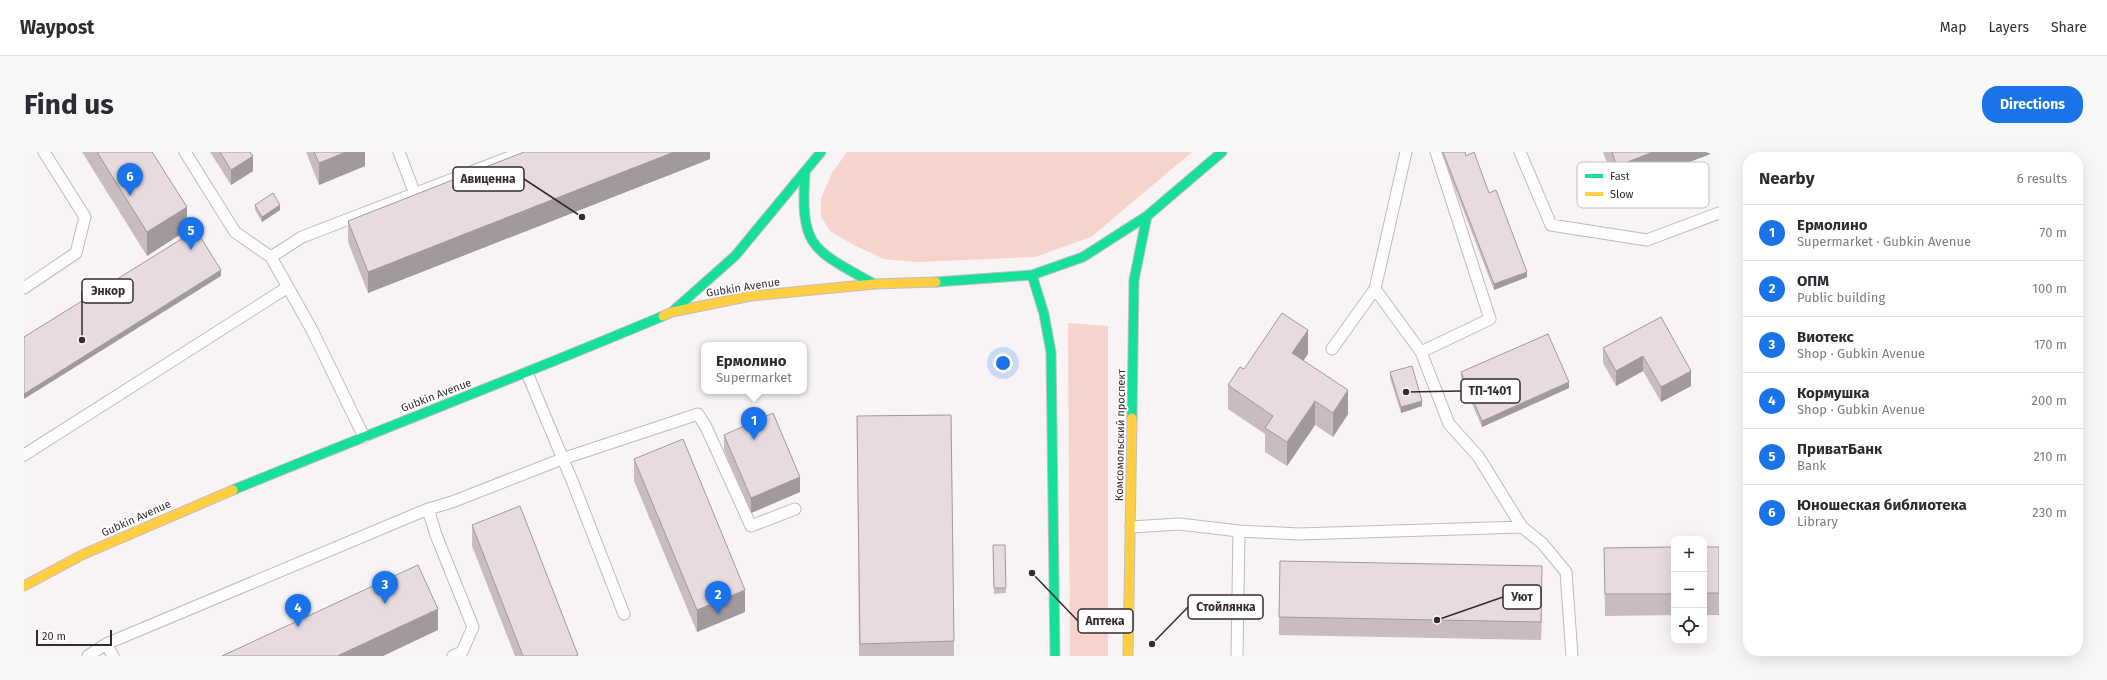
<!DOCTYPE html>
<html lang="en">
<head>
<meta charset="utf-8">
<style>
	body { margin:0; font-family:"Fira Sans",sans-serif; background:#f7f7f7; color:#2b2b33 }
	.controls { position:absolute; right:12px; bottom:12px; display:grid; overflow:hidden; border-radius:8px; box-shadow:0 4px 16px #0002 }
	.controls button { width:36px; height:36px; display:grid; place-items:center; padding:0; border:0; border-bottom:1px solid #e1e1e2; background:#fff; color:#2b2b33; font:20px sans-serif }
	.scale { position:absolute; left:12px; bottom:10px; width:76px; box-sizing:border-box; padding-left:4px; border:2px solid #352a30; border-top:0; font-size:11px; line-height:14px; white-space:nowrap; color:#352a30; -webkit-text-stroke:3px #fff; paint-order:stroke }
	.you { position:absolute; left:979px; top:211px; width:14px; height:14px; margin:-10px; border:3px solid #fff; border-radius:50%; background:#1a73e8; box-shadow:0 0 0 6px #1a73e833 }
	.badge { display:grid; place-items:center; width:26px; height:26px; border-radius:50%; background:#1a73e8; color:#fff; font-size:13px; font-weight:700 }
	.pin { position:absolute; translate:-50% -33px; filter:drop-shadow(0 1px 2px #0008) }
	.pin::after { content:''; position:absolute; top:21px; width:14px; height:12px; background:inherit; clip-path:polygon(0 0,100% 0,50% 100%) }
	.popup { position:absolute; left:677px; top:190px; width:106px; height:52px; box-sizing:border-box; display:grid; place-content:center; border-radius:8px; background:#fff; filter:drop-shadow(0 1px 3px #0005); font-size:13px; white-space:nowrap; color:#7c7c81 }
	.popup b { font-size:15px; color:#2b2b33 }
	.popup::after { content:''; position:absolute; left:50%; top:100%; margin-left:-8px; border:8px solid transparent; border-top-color:#fff }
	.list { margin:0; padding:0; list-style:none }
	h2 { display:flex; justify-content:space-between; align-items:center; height:52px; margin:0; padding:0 16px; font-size:17px }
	h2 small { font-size:13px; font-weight:400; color:#7c7c81 }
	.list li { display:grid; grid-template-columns:26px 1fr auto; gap:12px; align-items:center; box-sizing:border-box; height:56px; padding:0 16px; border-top:1px solid #e1e1e2 }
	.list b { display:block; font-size:15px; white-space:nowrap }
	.list p { margin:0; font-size:13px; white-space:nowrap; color:#7c7c81 }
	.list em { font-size:13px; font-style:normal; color:#7c7c81 }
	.icon { flex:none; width:22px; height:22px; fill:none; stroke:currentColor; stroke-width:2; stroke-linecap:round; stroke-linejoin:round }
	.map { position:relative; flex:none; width:1695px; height:504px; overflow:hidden; border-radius:16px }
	header { display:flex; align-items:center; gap:24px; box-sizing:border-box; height:56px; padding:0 20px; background:#fff; border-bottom:1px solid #e1e1e2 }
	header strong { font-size:19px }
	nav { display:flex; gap:22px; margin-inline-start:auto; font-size:14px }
	.intro { display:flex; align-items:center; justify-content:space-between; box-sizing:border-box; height:96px; padding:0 24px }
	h1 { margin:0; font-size:28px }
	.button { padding:10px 18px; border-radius:16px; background:#1a73e8; color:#fff; font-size:14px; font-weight:700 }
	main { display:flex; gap:24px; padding:0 24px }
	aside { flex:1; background:#fff; border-radius:16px; box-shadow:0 4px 16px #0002 }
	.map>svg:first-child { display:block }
	.green { fill:#f7d3ce }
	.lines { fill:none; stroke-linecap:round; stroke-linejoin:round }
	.lane-casing { stroke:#c1b9bd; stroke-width:13 }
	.fast-casing { stroke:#c5bcc4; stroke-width:11 }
	.slow-casing { stroke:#c5bcc4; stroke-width:11 }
	.lane { stroke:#fefdfe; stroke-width:11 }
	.fast { stroke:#16e098; stroke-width:9 }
	.slow { stroke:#ffcf43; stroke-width:9 }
	.wall { fill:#c8bcbe }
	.shaded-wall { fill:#a2999b }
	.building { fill:#e8dbdd; stroke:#a2999b }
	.labels { text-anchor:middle; stroke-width:3.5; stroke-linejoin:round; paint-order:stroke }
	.street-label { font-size:11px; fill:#352a30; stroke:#fff }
	.key { fill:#fff; stroke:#c2bfc1; stroke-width:1 }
	.key-label { font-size:11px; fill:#352a30 }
	.leader { fill:none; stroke:#352a30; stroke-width:1.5 }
	.callout-dot { fill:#352a30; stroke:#fff; stroke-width:1.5 }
	.callout { fill:#fff; stroke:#352a30; stroke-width:1.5 }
	.callout-label { font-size:12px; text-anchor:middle; font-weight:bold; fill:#352a30 }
</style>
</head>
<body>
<header>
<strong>Waypost</strong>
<nav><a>Map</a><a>Layers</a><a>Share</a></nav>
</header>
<div class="intro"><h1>Find us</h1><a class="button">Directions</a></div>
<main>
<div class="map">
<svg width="1695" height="504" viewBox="0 0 1695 504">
	<rect width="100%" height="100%" fill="#f8f3f5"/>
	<!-- green -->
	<path class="green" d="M823,0H1168L1067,85L1011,105L893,110L860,107L834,95L807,80L797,65V47L808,21Z
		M1044,171L1084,174V504H1046Z"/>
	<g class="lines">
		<defs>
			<path id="lane" d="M161,0L211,80L247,105L288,178L340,285
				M375,0L391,42
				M1496,0L1527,73L1623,88L1695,61
				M247,105L278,85L499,0
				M0,136L52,101L61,65L20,0
				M1351,137L1397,200L1425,272L1454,304L1498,375L1518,391L1542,420L1548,504
				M1308,197L1351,137L1382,0
				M1397,200L1466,167L1412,0
				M503,221L549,331L600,462
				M0,303L264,135
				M404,357L412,383L449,475L438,500L429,504
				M1107,375L1155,372L1215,379L1275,382L1498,375
				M82,492L89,504
				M64,504L82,492L404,357L428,350L538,307L674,262L682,275L727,374L771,357
				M1213,504L1215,379"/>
			<path id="fast" d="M781,21C776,96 788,97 850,132
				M1008,123L1020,162L1027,200L1031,504
				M912,130L1008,123L1059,105L1123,64L1198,0
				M649,159L711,104L797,0
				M1108,266L1110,128L1123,64
				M209,338C352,279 497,224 639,164"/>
			<path id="slow" d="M639,164L648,160L727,144L850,132L912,130
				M0,434L60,402L209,338
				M1104,504L1108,266"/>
		</defs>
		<!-- lane casing -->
		<use href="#lane" class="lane-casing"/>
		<!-- fast casing -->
		<use href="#fast" class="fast-casing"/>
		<!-- slow casing -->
		<use href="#slow" class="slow-casing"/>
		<!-- lane -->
		<use href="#lane" class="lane"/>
		<!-- fast -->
		<use href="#fast" class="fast"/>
		<!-- slow -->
		<use href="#slow" class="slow"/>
	</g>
	<!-- wall -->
	<path class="wall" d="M58,0H128L163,78L123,104Z
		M186,0H226L229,19L207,33Z
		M282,0H341V14L295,33Z
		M686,0V7L344,141L324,90V69Z
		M1417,0H1441L1442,4L1465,41L1503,125L1470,138Z
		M1579,0H1692L1593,37Z
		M231,53L256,58L238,70L231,58Z
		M1637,165L1667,234L1637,250L1619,219L1592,234L1579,211V196Z
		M1284,202L1279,208L1324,262L1309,285L1291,273L1263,314L1241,300V282L1204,257V233Z
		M1366,220L1398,254L1377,261L1366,226Z
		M1437,220L1545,236L1458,275L1437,226Z
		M927,263L930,504H835L833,264Z
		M700,283L776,340L727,361L700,298Z
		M610,307L721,460L673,480L610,329Z
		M448,373L554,504H491L448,394Z
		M969,393H981L982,441L970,442Z
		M1650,395V463L1581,464L1580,396Z
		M1680,395H1695V463H1680Z
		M1518,432L1517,488L1255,483V465Z"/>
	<!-- shaded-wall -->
	<path class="shaded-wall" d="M322,0H341V14L295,33V11Z
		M650,0H686V7L344,141V120Z
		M1629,0H1692L1593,37V14Z
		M229,4V19L207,33V18Z
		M256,53V58L238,70V65Z
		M163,55V78L123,104V80Z
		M197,118V124L0,247V242Z
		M1503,120V125L1470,138V132Z
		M1284,178V202L1268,225V201Z
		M1619,204V219L1592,234V219Z
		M1667,219V234L1637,250V235Z
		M1545,230V236L1458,275V269Z
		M1324,238V262L1309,285V261Z
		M1291,249V273L1263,314V290Z
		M1398,249V254L1377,261V255Z
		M776,325V340L727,361V346Z
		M1518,414V432L1517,488V470Z
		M721,438V460L673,480V458Z
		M414,457V478L359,504H313Z"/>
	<!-- building -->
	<path class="building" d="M73,0H128L163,55L123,80Z
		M196,0H226L229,4L207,18Z
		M290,0H322L295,11Z
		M500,0H650L344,120L324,69Z
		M1419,0H1441L1442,4L1450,0L1465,41L1472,38L1503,120L1470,132Z
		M1588,0H1629L1593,14Z
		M249,41L256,53L238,65L231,53Z
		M172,78L197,118L0,242V185Z
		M1258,161L1284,178L1268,201L1324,238L1309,261L1291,249L1263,290L1241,276L1249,264L1204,233L1216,215L1220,217Z
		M1637,165L1667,219L1637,235L1619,204L1592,219L1579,196Z
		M1524,182L1545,230L1458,269L1437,220Z
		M1388,214L1398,249L1377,255L1366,220Z
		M749,261L776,325L727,346L700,283Z
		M927,263L930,489L836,492L833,264Z
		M659,287L721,438L673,458L610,307Z
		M496,354L554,503L552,504H499L448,373Z
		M969,393H981L982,436H970Z
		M1650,395V442H1581L1580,396Z
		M1680,395H1695V441H1680Z
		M1256,409L1518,414L1517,470L1255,465Z
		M394,413L414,457L313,504H198Z"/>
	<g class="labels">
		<!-- street labels -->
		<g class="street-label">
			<text transform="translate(719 135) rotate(-9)" y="4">Gubkin Avenue</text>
			<text transform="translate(412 243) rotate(-21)" y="4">Gubkin Avenue</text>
			<text transform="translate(1096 283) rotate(-89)" y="4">Комсомольский проспект</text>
			<text transform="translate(112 366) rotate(-24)" y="4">Gubkin Avenue</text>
		</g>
	</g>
	<!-- legend -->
	<rect x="1553" y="10" width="132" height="46" rx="6" class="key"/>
	<rect x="1561" y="22" width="18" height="4" fill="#16e098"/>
	<rect x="1561" y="40" width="18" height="4" fill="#ffcf43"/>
	<g class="key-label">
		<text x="1586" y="28">Fast</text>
		<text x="1586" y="46">Slow</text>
	</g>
	<!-- callouts -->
	<path class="leader" d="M558 65L500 27M58 188L58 139M1382 240L1437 239M1413 468L1479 445M1128 492L1164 455M1008 421L1054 469"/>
	<g class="callout-dot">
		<circle cx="558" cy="65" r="4"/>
		<circle cx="58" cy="188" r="4"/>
		<circle cx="1382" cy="240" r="4"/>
		<circle cx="1413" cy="468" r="4"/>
		<circle cx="1128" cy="492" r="4"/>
		<circle cx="1008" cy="421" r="4"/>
	</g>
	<g class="callout">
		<rect x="429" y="15" width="71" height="24" rx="4"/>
		<rect x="58" y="127" width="51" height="24" rx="4"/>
		<rect x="1437" y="227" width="59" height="24" rx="4"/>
		<rect x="1479" y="433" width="38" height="24" rx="4"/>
		<rect x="1164" y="443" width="75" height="24" rx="4"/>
		<rect x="1054" y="457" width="55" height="24" rx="4"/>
	</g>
	<g class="callout-label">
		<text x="464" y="31">Авиценна</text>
		<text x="84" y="143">Энкор</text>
		<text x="1466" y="243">ТП-1401</text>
		<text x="1498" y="449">Уют</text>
		<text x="1202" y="459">Стойлянка</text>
		<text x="1081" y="473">Аптека</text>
	</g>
</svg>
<div class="controls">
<button>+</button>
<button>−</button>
<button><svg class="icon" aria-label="locate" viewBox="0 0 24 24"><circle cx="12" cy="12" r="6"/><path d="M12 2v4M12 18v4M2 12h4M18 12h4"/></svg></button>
</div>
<div class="scale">20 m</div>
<div class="you"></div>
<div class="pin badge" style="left:730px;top:288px">1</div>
<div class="popup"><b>Ермолино</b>Supermarket</div>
<div class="pin badge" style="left:694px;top:462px">2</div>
<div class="pin badge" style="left:361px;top:452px">3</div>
<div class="pin badge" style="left:274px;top:475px">4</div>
<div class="pin badge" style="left:167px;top:98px">5</div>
<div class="pin badge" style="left:106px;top:44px">6</div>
</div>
<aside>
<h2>Nearby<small>6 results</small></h2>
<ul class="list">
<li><span class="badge">1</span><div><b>Ермолино</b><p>Supermarket · Gubkin Avenue</p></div><em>70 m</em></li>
<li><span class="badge">2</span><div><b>ОПМ</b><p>Public building</p></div><em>100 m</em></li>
<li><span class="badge">3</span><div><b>Виотекс</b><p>Shop · Gubkin Avenue</p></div><em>170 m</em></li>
<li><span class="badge">4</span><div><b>Кормушка</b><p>Shop · Gubkin Avenue</p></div><em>200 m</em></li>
<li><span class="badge">5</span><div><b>ПриватБанк</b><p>Bank</p></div><em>210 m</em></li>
<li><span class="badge">6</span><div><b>Юношеская библиотека</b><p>Library</p></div><em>230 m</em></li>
</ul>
</aside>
</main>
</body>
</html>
